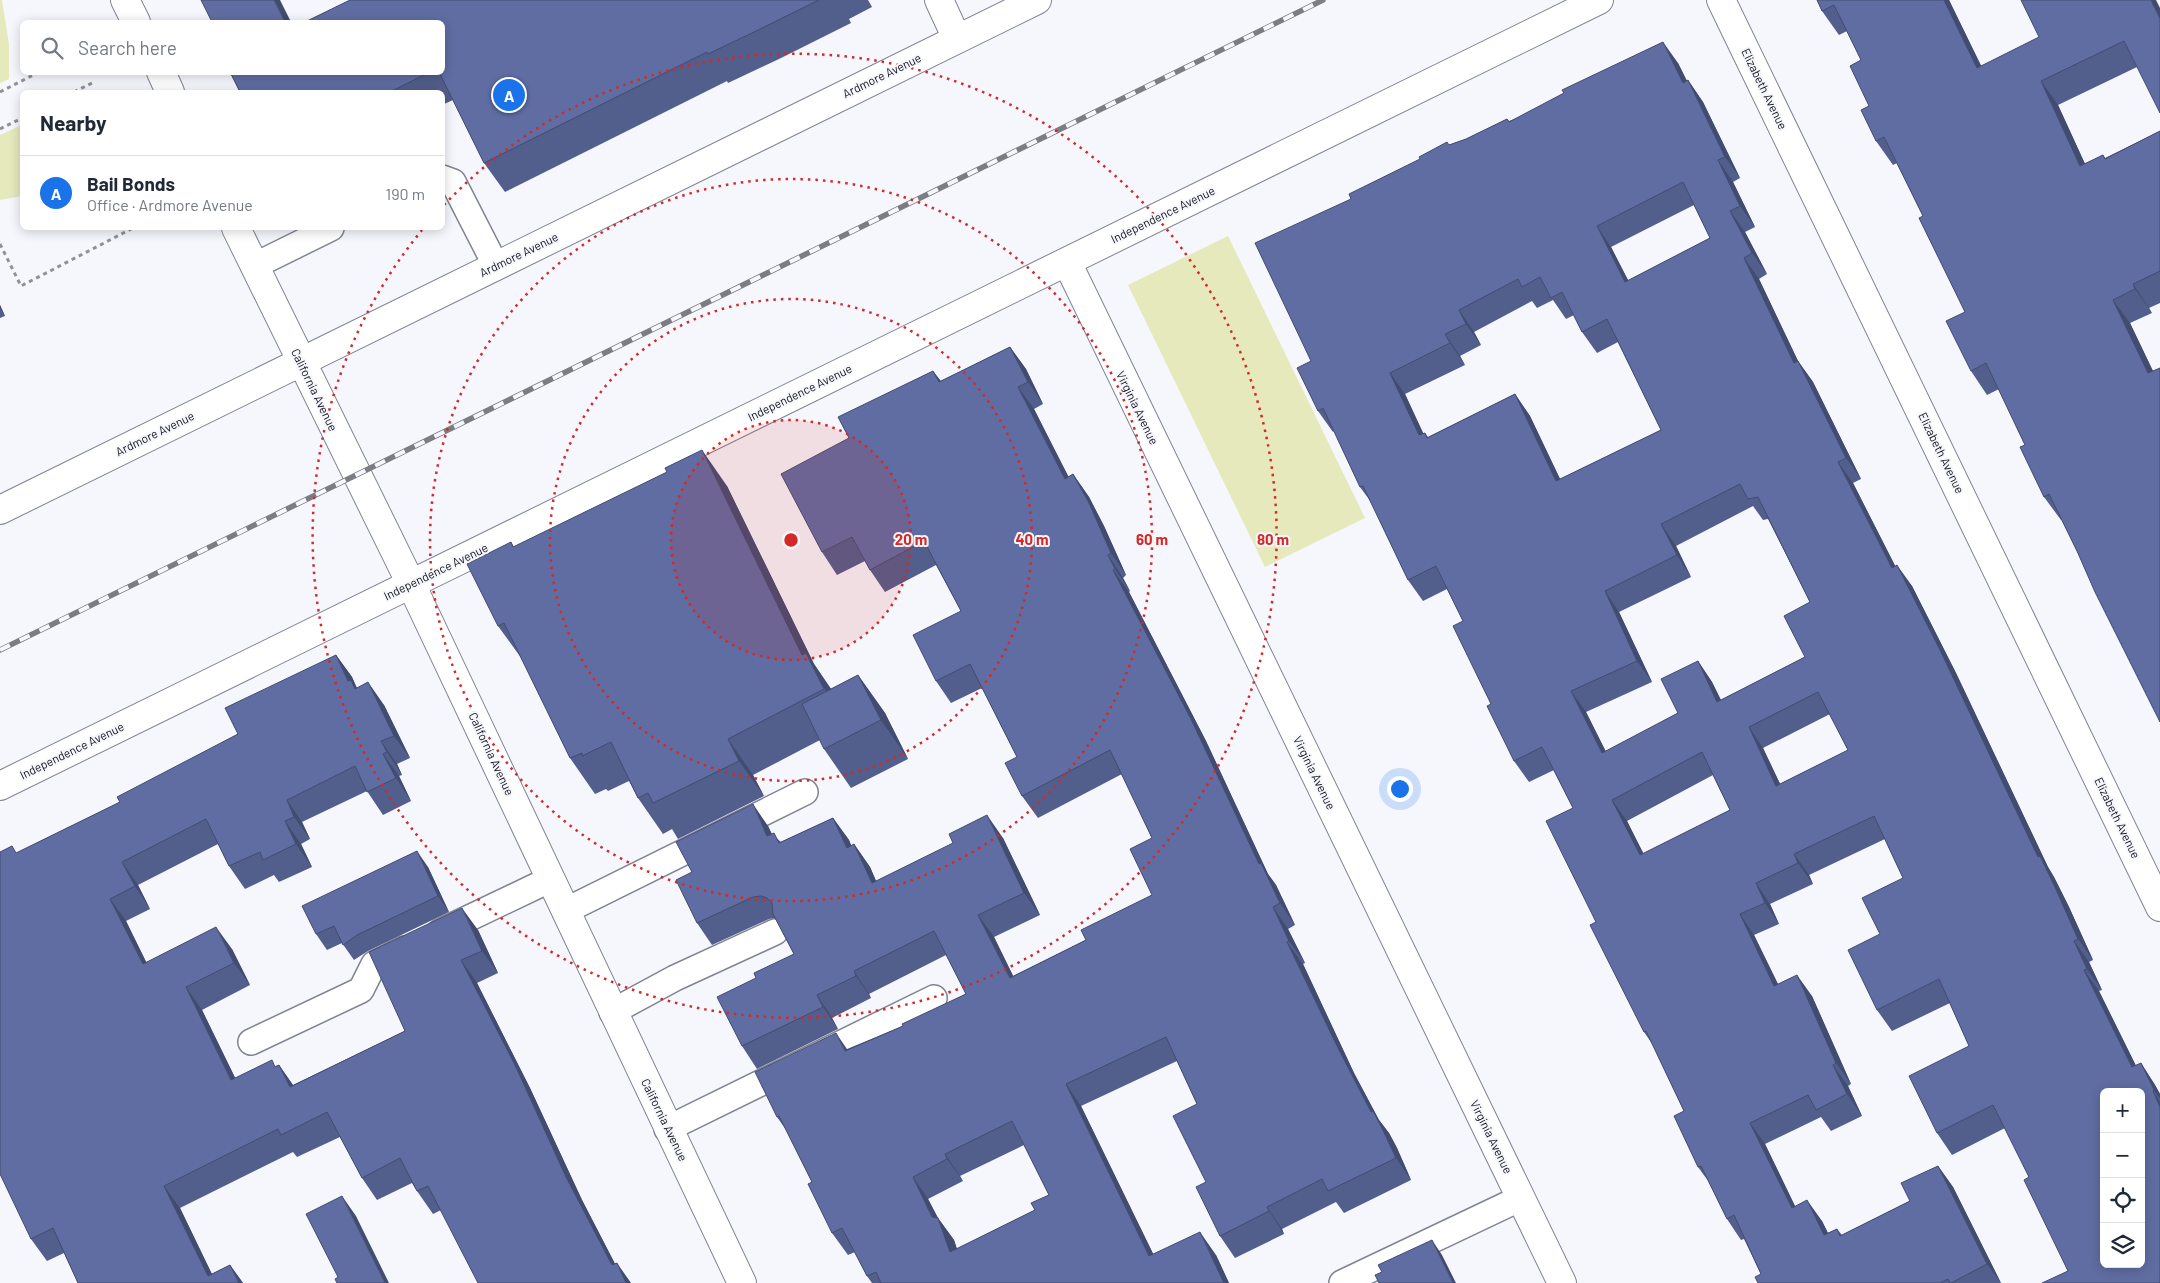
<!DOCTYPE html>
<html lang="en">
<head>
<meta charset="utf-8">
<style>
	body { margin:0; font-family:Barlow,sans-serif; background:#f2f2f3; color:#1f2937 }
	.controls { position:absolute; right:15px; bottom:15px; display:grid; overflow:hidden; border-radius:8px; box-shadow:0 2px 12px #0003 }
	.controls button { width:45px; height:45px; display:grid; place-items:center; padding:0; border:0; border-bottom:1px solid #e0e1e3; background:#fff; color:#1f2937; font:25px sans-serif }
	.you { position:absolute; left:1399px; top:788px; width:18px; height:18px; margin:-12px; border:4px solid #fff; border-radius:50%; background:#1a73e8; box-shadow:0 0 0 8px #1a73e833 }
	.badge { display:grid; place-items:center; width:32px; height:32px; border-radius:50%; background:#1a73e8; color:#fff; font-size:16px; font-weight:700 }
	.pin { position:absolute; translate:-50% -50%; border:2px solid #fff; box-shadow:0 1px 5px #0006 }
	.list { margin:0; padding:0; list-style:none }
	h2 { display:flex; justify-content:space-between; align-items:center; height:65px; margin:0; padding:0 20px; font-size:21px }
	h2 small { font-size:16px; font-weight:400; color:#747a83 }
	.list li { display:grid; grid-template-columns:32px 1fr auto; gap:15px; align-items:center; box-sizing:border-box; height:75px; padding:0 20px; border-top:1px solid #e0e1e3 }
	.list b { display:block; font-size:19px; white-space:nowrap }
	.list p { margin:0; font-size:16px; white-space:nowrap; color:#747a83 }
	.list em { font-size:16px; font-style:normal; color:#747a83 }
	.icon { flex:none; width:28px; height:28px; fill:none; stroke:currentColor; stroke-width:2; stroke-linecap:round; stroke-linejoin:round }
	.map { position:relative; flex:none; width:2160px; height:1283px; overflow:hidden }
	.search { position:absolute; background:#fff; box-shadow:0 2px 12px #0003; left:20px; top:20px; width:425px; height:55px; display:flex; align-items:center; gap:12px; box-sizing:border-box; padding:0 18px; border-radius:8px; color:#747a83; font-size:19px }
	.panel { position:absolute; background:#fff; box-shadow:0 2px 12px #0003; left:20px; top:90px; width:425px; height:140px; border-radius:8px }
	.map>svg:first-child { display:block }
	.green { fill:#e5e9bc }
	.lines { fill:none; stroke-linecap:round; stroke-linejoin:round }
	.lane-casing { stroke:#808492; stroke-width:28 }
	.street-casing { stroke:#808492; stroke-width:30 }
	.secondary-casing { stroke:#808492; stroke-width:30 }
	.path { stroke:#909298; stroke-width:3; stroke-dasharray:4 4; stroke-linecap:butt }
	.lane { stroke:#fff; stroke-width:25 }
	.street { stroke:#fff; stroke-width:28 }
	.secondary { stroke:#fff; stroke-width:28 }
	.rail-casing { stroke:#7b7d82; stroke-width:5.5 }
	.rail { stroke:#f5f7fd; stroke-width:4; stroke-dasharray:11; stroke-linecap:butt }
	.wall { fill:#525e8b; fill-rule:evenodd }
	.shaded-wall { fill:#424c71 }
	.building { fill:#5f6da2; stroke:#424c71; fill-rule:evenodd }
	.ring { fill:none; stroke:#d62828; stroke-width:2.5; stroke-dasharray:2.5 5 }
	.labels { text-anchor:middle; stroke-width:4; stroke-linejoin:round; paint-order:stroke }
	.street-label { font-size:12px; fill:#121419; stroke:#f5f7fd }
	.centre { fill:#d62828; stroke:#f5f7fd; stroke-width:2.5 }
	.ring-label { font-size:15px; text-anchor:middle; font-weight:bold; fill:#d62828; stroke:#f5f7fd; stroke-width:4; stroke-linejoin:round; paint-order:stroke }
</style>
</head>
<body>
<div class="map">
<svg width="2160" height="1283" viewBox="0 0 2160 1283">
	<rect width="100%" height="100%" fill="#f5f7fd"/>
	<!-- green -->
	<path class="green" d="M0,0H2L9,44V79L0,83Z
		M22,125V196L0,200V135Z
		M1228,236L1365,518L1265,567L1128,285Z"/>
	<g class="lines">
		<defs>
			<path id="lane" d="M442,178L453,182L496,266
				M254,266L331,228
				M565,911L805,792
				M440,932L551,879
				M612,1012L675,978L775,932
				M251,1042L361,990L374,964L404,949
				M667,1129L934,998
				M1342,1283L1521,1198"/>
			<path id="street" d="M939,0L957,39
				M1721,0L2160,907
				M1067,262L1562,1283"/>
			<path id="secondary" d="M125,0L136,22
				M161,72L170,92
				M236,228L411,584L742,1283
				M0,510L1037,0
				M0,786L1599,0"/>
		</defs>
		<!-- lane casing -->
		<use href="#lane" class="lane-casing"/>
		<!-- street casing -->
		<use href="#street" class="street-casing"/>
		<!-- secondary casing -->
		<use href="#secondary" class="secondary-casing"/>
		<!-- path -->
		<path class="path" d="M0,92L39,72
			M74,92L94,82
			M0,129L22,118
			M0,244L21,286L133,228"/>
		<!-- lane -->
		<use href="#lane" class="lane"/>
		<!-- street -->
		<use href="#street" class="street"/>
		<!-- secondary -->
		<use href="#secondary" class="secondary"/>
		<defs>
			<path id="rail" d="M0,650L1323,0"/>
		</defs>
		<!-- rail casing -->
		<use href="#rail" class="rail-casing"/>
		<!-- rail -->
		<use href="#rail" class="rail"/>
	</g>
	<!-- wall -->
	<path class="wall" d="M350,0H868L872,7L849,19L851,23L779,59L728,83L727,81L505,192L484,163L453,100L442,105V92H240L230,72H442Z
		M1817,0H1949L1981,66L2156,0L2137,67L2058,105L2085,164L2103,155L2105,158L2160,131V303L2149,308L2152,313L2130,323L2153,371L2077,551L2062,520H2061L2044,497L2025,445L1999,389L1987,395L1971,371L1965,312L1923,216L1897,163L1893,165L1876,141L1861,60L1847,31L1839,35L1822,11Z
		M1678,63L1687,81L1688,80L1703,102L1740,178L1733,182L1755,227L1745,232L1767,274L1759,279L1798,361L1813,382L1861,479L1853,483L1895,566L1912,586L1956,673L2048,867L2054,877L2069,907L2093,960L2089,962L2102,990L2099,991L2136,1066L2141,1063L2155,1085L2160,1094V1283L2068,1271L2029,1177L2005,1128L1952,1155L1937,1133L1969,1046L1950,1003L1892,1031L1877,1010L1880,934L1903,878L1885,839L1809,875L1813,884L1770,904L1779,924L1754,935L1778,984L1812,996L1851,1084L1848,1086L1862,1116L1831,1131L1821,1117L1765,1144L1795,1206L1822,1221L1828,1233L1837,1229L1842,1235L1910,1201L1938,1166L1953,1187L2001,1283H1758L1761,1274L1744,1239L1741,1240L1727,1219L1709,1182L1698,1167L1684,1111L1653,1045L1644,1032L1596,922L1573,808L1554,770L1529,782L1514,761L1491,704L1463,621L1447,589L1423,601L1408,580L1371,502L1360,487L1334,431L1333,432L1318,411L1311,361L1351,199L1449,145L1466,139L1507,119L1509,121ZM1694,205L1710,238L1628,281L1611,247ZM1553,300L1566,319L1574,315L1582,332L1597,353L1618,342L1661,430L1560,479L1530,416L1515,394L1428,437L1425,433L1423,434L1405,394L1465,365L1460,356L1481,345L1474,332L1532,301L1537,308ZM1753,506L1763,520L1768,519L1810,602L1805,657L1721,700L1712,682L1698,661L1678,713L1606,752L1586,712L1652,682L1619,612L1691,577L1676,546ZM1830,714L1848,750L1780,784L1763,748ZM1713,775L1730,810L1643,854L1627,821Z
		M0,305L5,316L0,318Z
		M1010,347L1026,369L1043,404L1034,409L1068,477L1073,474L1089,497L1104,526L1126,575L1123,578L1130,591L1129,592L1206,741L1268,874L1276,885L1295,925L1288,929L1305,963L1303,964L1354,1073L1379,1120L1389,1133L1397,1148L1411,1180L1344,1213L1336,1202L1282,1229L1284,1234L1235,1258L1220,1236L1206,1182L1197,1104L1177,1061L1081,1106L1153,1254L1216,1255L1229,1283H872L867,1276L855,1252L848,1255L832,1233L812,1182L787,1131L777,1117L847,1049L903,1026L966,994L946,955L869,994L871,998L832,1018L838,1029L757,1069L742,1046L756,978L794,954L775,918L769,919L712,945L697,923L692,872L768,826L772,834L781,842L833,818L849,840L851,846L854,844L870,867L876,881L1003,838L1040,915L994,937L1013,976L1086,940L1152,895V838L1122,774L1038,818L1022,796L1017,757L982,688L951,703L936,681L961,611L936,565L885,592L870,570L865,561L837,575L822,552L849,438L933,371L941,381ZM1024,1145L1049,1195L1035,1210L957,1249L954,1240L938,1218L928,1199L963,1181L960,1176Z
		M727,486L814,664L831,689L858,675L885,713L908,759L851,788L824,749L820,740L753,775L764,796L678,839L672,829L663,834L638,798L629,781L608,791L606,789L595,794L570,758L522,659L498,626L511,542L514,547Z
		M336,655L352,677L357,688L384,705L410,758L397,764L402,775L399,776L411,801L383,815L367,791L302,822L310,839L301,844L312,867L279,882L274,875L245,889L229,866L218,844L138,885L150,909L126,921L146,962L232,949L250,985L202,1010L235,1078L279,1065L293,1085L405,1031L478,930L498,973L477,983L530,1088L582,1200L615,1264L631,1283L441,1210L433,1214L417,1191L412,1183L377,1200L362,1178L340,1137L297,1157L293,1152L180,1208L212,1274L230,1265L243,1283H78L64,1253L47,1261L31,1239L17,853L120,802L238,734Z
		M428,867L449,912L368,951L354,960L342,943L327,950L316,934Z"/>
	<!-- shaded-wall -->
	<path class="shaded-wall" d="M274,0H280L291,22H285Z
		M1944,0H1949L1994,92L1977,68Z
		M2151,0H2156L2160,8V19Z
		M1663,42L1678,63L1698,104L1683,83Z
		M1688,80L1703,102L1740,178L1725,157Z
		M2041,81L2058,105L2097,190L2080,166Z
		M1718,160L1733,182L1755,227L1740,206Z
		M1730,211L1745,232L1767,274L1752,253Z
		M1597,226L1611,247L1640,303L1625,282Z
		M1744,258L1759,279L1809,384L1794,363Z
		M2133,284L2149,308L2152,313L2135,289Z
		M2113,300L2130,323L2160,386L2148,373Z
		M0,305L5,316L0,308Z
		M1459,310L1474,332L1481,345L1466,324Z
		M1445,334L1460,356L1465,365L1450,343Z
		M1010,347L1026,369L1043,404L1028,382Z
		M1798,361L1813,382L1861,479L1846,458Z
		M933,371L949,393L939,382Z
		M1390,373L1405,394L1434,456L1419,435Z
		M1018,387L1034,409L1081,501L1065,479Z
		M1515,394L1530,416L1571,502L1556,481Z
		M702,450L727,486L814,664L831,689L849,725L802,655Z
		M1838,462L1853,483L1907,589L1892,568Z
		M1073,474L1089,497L1104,526L1126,575L1111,553Z
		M1661,524L1676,546L1691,577L1677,555Z
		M1108,555L1123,578L1130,591L1115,569Z
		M1897,565L1912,586L1956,673L2048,867L2054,877L2069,907L2093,960L2078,939Z
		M1113,570L1129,592L1206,741L1268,874L1276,885L1295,925L1280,903L1259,864Z
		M1605,591L1619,612L1652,682L1637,661Z
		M336,655L352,677L357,689L367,702L348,681Z
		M1698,661L1712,682L1732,723L1717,702Z
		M858,675L885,713L908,759L881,720Z
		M368,682L384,705L410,758L394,736Z
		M1571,691L1586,712L1617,774L1602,753Z
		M1749,727L1763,748L1791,807L1776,786Z
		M728,739L753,775L764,796L739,761Z
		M381,741L397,764L402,775L387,752Z
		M383,754L399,776L411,801L396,778Z
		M287,800L302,822L310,839L294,817Z
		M1612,800L1627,821L1655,876L1640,855Z
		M753,804L768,826L782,858L767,836Z
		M987,815L1003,838L1040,915L1024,893Z
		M833,818L849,840L862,870L847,848Z
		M285,821L301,844L312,867L296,844Z
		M854,844L870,867L887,906L872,883Z
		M417,851L428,867L449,912L438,896Z
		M1794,854L1809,875L1813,884L1798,863Z
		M122,862L138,885L150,909L135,886Z
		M1756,883L1770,904L1779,924L1765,903Z
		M110,899L126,921L158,986L143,964Z
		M1273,907L1288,929L1305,963L1289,941Z
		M462,908L478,930L498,973L482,951Z
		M1740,914L1754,935L1789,1007L1774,986Z
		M978,915L994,937L1025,1000L1010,978Z
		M216,927L232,949L250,985L234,963Z
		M2074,941L2089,962L2102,990L2087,969Z
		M1287,942L1303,964L1354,1073L1379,1120L1389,1133L1397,1148L1411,1180L1396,1158L1339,1050Z
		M461,960L477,983L530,1088L582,1200L625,1283L612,1265L566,1177Z
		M2084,970L2099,991L2147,1088L2132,1067Z
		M854,971L869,994L871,998L856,976Z
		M1797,975L1812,996L1851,1084L1836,1063Z
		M186,987L202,1010L247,1102L231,1080Z
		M817,995L832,1018L838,1029L823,1007Z
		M836,1033L851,1055L845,1051Z
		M2141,1063L2155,1085L2160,1094V1099L2154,1090Z
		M279,1065L295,1088L290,1087Z
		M1833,1065L1848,1086L1862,1116L1847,1094Z
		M1066,1084L1081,1106L1165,1278L1149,1256Z
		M2153,1091L2160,1102V1107Z
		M1750,1123L1765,1144L1806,1229L1792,1208Z
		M945,1154L960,1176L963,1181L947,1159Z
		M1938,1166L1953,1187L2001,1283L1987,1264Z
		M913,1177L928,1199L939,1220L938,1218L954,1240L965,1274L950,1252Z
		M164,1186L180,1208L216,1283L208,1276Z
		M342,1196L356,1216L389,1283H385Z
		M1807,1200L1822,1221L1839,1256L1824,1235Z
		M1267,1207L1282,1229L1284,1234L1269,1211Z
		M1200,1232L1216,1255L1229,1283H1224Z
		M1432,1240L1442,1255L1456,1283H1453Z
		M617,1263L631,1283H626Z
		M230,1265L243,1283H239Z"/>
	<!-- building -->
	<path class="building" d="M201,0H274L285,22H212Z
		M350,0H819L758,30L708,54L707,52L484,163L439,72H442V22H305Z
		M1817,0H1944L1977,68L2039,37L2021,0H2151L2160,19V113L2124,41L2041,81L2080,166L2103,155L2105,159L2160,131V271L2133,284L2135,289L2113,300L2148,373L2160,368V722L2095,592L2077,551L2049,494L2044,497L2020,447L2025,445L1986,363L1971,371L1946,321L1965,312L1919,218L1923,216L1884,137L1876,141L1861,110L1869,106L1850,66L1861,60L1834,5L1822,11Z
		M1663,42L1683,83L1688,80L1725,157L1718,160L1740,206L1730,211L1752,253L1744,258L1794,363L1798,361L1846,458L1838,462L1892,568L1897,565L1941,652L2038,857L2040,856L2054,885L2078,939L2074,941L2087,969L2084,970L2132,1067L2141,1063L2154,1090L2153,1091L2160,1107V1283H2042L2068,1271L2024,1180L2029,1177L1993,1105L1937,1133L1909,1076L1969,1046L1939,979L1877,1010L1848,950L1880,934L1862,898L1903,878L1874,816L1794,854L1798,863L1756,883L1765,903L1740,914L1774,986L1797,975L1836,1063L1833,1065L1847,1094L1816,1110L1808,1095L1750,1123L1792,1208L1807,1200L1824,1235L1837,1229L1840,1236L1910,1201L1901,1183L1938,1166L1987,1264L1951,1283H1950L1948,1279L1940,1283H1758L1755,1277L1761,1274L1734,1215L1727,1219L1701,1166L1698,1167L1674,1116L1684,1111L1646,1031L1644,1032L1590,925L1596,922L1546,821L1573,808L1542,747L1514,761L1487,706L1491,704L1453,626L1463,621L1436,566L1408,580L1363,486L1360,487L1323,408L1318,411L1297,368L1311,361L1255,243L1351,199L1349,194L1420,159L1419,157L1447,142L1449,145L1466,139L1507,119L1509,122L1564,93L1562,90ZM1683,182L1710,238L1625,282L1597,226ZM1540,277L1551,298L1562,292L1582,332L1607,319L1661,430L1556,481L1515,394L1427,438L1425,433L1419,435L1390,373L1450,343L1445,334L1466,324L1459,310L1518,279L1522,287ZM1740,484L1748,499L1758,497L1810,602L1784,616L1805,657L1717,702L1698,661L1661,679L1678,713L1602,753L1571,691L1637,661L1605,591L1677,555L1661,524ZM1818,692L1848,750L1776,786L1749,727ZM1702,752L1730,810L1640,855L1612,800ZM2104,1092H2141V1264H2104Z
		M230,72H430L390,92H240Z
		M1010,347L1028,382L1018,387L1065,479L1073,474L1089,503L1111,553L1108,555L1115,569L1113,570L1191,719L1259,864L1261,863L1280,903L1273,907L1289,941L1287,942L1339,1050L1371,1112L1373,1111L1381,1126L1396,1158L1328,1191L1322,1179L1267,1207L1269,1211L1220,1236L1196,1187L1206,1182L1173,1116L1197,1104L1166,1037L1066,1084L1149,1256L1200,1232L1224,1283H881L876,1272L867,1276L842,1228L832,1233L808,1184L812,1182L779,1116L777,1117L755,1072L836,1033L845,1051L903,1026L902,1024L966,994L934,931L854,971L856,976L817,995L823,1007L742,1046L717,997L756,978L754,973L794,954L773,914L772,903L767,898L761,896L753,897L697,923L676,880L692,872L676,842L753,804L767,836L774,833L779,843L833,818L847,848L854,844L872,883L953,843L949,834L987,815L1024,893L978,915L1010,978L1086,940L1081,930L1152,895L1130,849L1152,838L1110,750L1022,796L1005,763L1017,757L970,664L936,681L913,635L961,611L924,541L870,570L852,537L822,552L781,474L849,438L838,417L933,371L939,382ZM1012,1121L1049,1195L1031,1203L1035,1210L950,1252L938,1218L932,1217L913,1177L947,1159L945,1154Z
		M702,450L802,655L806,653L824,689L728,739L739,761L653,803L648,793L638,798L611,742L582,756V753L570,758L504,623L498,626L467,564L511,542L513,547L667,472L665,468Z
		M336,655L348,681L351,680L355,689L368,682L394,736L381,741L387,752L383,754L396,778L367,792L355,766L287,800L294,817L285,821L296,844L263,860L260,852L229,866L206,819L122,862L135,886L110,899L143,964L216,927L234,963L186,987L231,1080L272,1060L275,1067L279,1065L290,1087L405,1031L369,952L462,908L482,951L461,960L515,1065L566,1177L612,1265L617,1263L626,1283H478L428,1186L417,1191L400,1158L362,1178L327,1112L281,1135L278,1129L164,1186L208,1276L230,1265L239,1283H78L53,1228L31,1239L0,1174V852L12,846L16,853L120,802L117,797L238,734L225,708Z
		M858,675L881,720L824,749L802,704Z
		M417,851L438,896L357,935L343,945L334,926L316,934L302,906Z
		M342,1196L385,1283H337L335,1279L338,1277L306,1214Z
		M1432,1240L1453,1283H1379L1375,1275L1382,1272L1378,1265Z"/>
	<!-- distance rings -->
	<circle cx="791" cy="540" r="120" fill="#d62828" fill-opacity=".12"/>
	<g class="ring">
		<circle cx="791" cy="540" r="120"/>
		<circle cx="791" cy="540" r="241"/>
		<circle cx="791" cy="540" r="361"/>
		<path d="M444 205A482 482 0 1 1 422 230"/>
	</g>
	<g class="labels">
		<!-- street labels -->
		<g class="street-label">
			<text transform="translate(882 76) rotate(-26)" y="4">Ardmore Avenue</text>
			<text transform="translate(1764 89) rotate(64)" y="4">Elizabeth Avenue</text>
			<text transform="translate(1163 215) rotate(-26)" y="4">Independence Avenue</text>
			<text transform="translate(519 255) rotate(-26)" y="4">Ardmore Avenue</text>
			<text transform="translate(314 390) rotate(64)" y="4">California Avenue</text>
			<text transform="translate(800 393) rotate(-26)" y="4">Independence Avenue</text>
			<text transform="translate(1137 408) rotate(64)" y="4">Virginia Avenue</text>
			<text transform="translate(155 434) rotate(-26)" y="4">Ardmore Avenue</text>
			<text transform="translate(1941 453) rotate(64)" y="4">Elizabeth Avenue</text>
			<text transform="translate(436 572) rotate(-26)" y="4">Independence Avenue</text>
			<text transform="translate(72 751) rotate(-26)" y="4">Independence Avenue</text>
			<text transform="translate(491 754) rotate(65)" y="4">California Avenue</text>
			<text transform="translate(1314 773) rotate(64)" y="4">Virginia Avenue</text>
			<text transform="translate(2117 818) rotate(64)" y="4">Elizabeth Avenue</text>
			<text transform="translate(664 1120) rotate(64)" y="4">California Avenue</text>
			<text transform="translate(1491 1137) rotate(64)" y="4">Virginia Avenue</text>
		</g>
	</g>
	<circle cx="791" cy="540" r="8" class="centre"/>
	<g class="ring-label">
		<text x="911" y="545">20 m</text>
		<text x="1032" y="545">40 m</text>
		<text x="1152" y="545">60 m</text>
		<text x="1273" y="545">80 m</text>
	</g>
</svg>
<div class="controls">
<button>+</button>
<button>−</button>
<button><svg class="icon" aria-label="locate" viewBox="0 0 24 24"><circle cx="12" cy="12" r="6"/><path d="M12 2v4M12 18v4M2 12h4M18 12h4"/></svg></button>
<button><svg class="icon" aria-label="layers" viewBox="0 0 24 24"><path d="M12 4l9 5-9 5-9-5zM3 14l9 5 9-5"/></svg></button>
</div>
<div class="you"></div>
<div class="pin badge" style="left:509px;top:95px">A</div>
<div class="search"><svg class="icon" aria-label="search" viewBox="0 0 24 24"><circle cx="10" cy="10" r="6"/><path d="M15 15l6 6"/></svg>Search here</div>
<section class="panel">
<h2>Nearby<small></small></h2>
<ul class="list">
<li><span class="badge">A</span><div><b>Bail Bonds</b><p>Office · Ardmore Avenue</p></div><em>190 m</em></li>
</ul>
</section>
</div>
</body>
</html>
